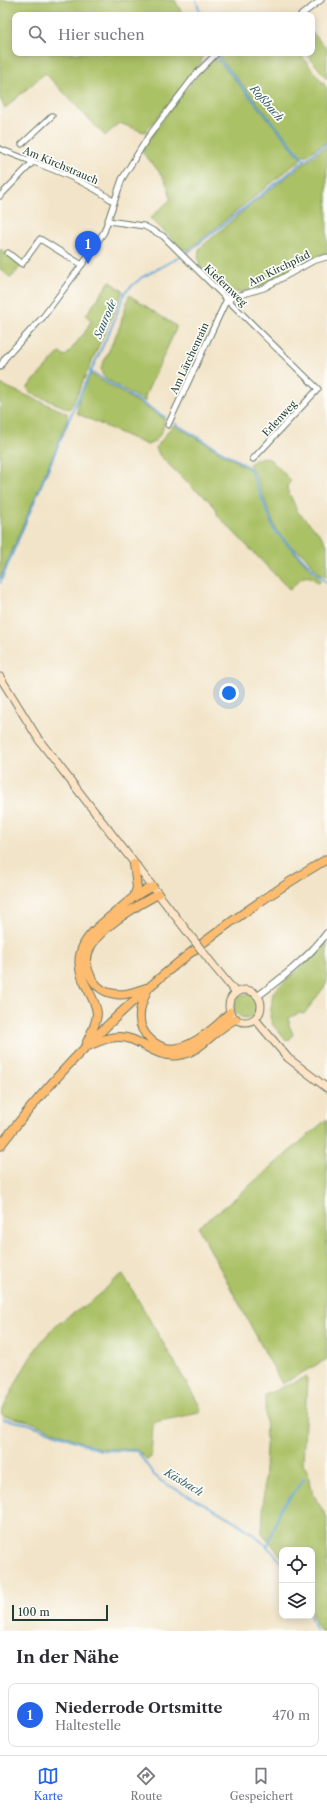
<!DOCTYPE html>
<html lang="de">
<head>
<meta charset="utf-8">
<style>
	body { margin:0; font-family:"Libre Caslon Text",serif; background:#f7f7f7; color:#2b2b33 }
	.controls { position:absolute; right:12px; bottom:12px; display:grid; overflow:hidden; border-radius:8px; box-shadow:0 2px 10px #0003 }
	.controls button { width:36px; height:36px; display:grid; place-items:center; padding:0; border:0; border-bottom:1px solid #e1e1e2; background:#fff; color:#2b2b33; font:20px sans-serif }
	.scale { position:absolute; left:12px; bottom:10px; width:96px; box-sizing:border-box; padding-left:4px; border:2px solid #1f3d34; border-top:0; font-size:11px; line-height:14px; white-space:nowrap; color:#1f3d34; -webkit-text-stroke:3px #fdfcf7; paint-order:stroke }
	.you { position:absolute; left:229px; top:693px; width:14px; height:14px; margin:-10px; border:3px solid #fff; border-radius:50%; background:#1a73e8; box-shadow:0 0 0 6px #1a73e833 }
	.badge { display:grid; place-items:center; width:26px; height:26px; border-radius:50%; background:#2563eb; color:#fff; font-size:13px; font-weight:700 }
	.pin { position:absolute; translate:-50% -33px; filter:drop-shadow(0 1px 2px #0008) }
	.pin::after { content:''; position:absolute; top:21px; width:14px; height:12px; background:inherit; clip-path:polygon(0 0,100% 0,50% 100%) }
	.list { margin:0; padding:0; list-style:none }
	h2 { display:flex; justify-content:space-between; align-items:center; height:52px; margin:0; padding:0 16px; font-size:17px }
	h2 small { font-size:13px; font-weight:400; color:#7c7c81 }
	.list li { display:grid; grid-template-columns:26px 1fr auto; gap:12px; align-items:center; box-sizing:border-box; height:64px; margin:0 8px 8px; padding:0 8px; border:1px solid #e1e1e2; border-radius:8px }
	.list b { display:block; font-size:15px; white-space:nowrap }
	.list p { margin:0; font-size:13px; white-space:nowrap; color:#7c7c81 }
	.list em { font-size:13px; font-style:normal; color:#7c7c81 }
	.icon { flex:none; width:22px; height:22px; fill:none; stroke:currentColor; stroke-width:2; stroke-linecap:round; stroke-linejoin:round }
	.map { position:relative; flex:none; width:327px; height:1631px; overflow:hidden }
	.search { position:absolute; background:#fff; box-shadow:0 2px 10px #0003; left:12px; right:12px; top:12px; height:44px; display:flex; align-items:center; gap:10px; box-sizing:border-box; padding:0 14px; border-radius:8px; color:#7c7c81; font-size:15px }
	.sheet { height:124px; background:#fff }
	nav { display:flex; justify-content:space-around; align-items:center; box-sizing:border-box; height:56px; border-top:1px solid #e1e1e2; background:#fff; font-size:11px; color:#7c7c81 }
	nav a { display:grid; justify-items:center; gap:2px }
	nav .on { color:#2563eb }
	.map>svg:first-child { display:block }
	.green { fill:#abc166; stroke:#657f4d }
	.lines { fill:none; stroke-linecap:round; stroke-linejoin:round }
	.stream { stroke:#64a8d9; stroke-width:2 }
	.minor-casing { stroke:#697768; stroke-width:7 }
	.tertiary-casing { stroke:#697768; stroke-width:8 }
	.secondary-casing { stroke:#697768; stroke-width:9 }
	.primary-casing { stroke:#697768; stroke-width:10 }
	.minor { stroke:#fff; stroke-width:5 }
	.tertiary { stroke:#fff; stroke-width:6 }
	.secondary { stroke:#fee4c6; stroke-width:7 }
	.primary { stroke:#fdbc70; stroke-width:8 }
	.secondary-bridge-casing { stroke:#697768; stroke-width:9; stroke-linecap:butt }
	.secondary-bridge { stroke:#fee4c6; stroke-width:7 }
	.labels { text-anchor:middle; stroke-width:3.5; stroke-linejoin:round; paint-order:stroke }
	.street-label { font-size:10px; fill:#1f3d34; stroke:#fdfcf7 }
	.water-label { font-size:11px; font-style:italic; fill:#37626e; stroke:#fdfcf7 }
</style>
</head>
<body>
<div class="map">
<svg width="327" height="1631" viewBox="0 0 327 1631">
	<rect width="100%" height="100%" fill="#fdfcf7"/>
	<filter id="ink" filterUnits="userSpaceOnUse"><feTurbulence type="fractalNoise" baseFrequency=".025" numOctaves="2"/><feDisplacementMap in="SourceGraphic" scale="8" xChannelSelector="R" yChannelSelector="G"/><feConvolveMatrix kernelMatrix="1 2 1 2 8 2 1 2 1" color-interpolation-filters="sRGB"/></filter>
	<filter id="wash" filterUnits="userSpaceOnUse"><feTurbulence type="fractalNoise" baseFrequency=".012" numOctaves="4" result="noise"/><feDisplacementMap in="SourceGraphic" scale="16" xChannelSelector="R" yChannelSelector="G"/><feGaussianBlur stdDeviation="0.9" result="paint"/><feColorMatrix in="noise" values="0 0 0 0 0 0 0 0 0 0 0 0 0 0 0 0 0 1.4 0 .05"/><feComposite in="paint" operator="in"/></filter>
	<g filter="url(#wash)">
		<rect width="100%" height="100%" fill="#f2e4c8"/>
		<!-- green -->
		<path class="green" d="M0,0H175L183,15H15V53H203L201,63L149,128L144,132L119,123L105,136L45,73L5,108L0,99Z
			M312,32L327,49V79L306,53H312Z
			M221,53H299L327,88V141L307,155H301L221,59L219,56Z
			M213,60L219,61L300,157V160L188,250L183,249L150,218L170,200C171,181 153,165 142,152C161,120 186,86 213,60Z
			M327,146V253C299,260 257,298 230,291C221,289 214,282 207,276C199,268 196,259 200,248L248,207Z
			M0,249L21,266L11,278L0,269Z
			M110,281L123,291L73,404L69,409L31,393L27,388L59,353L66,356L85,332L91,321L86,315Z
			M129,295L176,326V329L145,396V402L106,379L102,374L101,368L120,326Z
			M91,374L164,418C166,428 157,443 147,445L78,414C75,406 85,380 91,374Z
			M0,384L67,413V419L65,427L0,579Z
			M172,426H176L249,469L258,488L274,531L320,579V582L318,583C305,570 300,579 290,590L218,516L215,507L203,495L194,489L160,456L156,448Z
			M265,457L271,460L291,480L287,486L288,492L292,499L297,511L320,534L327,544V577L320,574L303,554L289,545L276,530L256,477L249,464L259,458Z
			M327,941V983L304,1014L299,1013L289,1018V1025L293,1034L290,1039L286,1040L273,1025L270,1017L273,992L317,953Z
			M234 1006a12 12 0 1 1 24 0a12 12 0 1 1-24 0Z
			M327,1119V1359L282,1384L198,1227L227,1205Z
			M123,1274L201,1408L199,1413L155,1422L153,1426L151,1457L147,1460L137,1450L100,1448L91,1446L29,1421L4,1416L1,1413C17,1382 31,1348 57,1325C68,1315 82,1309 93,1300C104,1292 111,1281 123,1274Z
			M306,1377L307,1379L303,1464L308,1472L310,1486L316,1499L327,1517V1631H320L312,1615V1550H282V1557L262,1533L266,1447L265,1395Z"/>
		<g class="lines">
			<!-- stream -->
			<path class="stream" d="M196,0L201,15
				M217,57L304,160
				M90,371L165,417
				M174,423L250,468L275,531L327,583
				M0,583L73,410L111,328L125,292L141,278L187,253L327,143
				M3,1419L29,1424L100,1450L137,1451L154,1475L161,1481C204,1505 251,1523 282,1563
				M267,1547L281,1508L305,1478
				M310,1616L316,1631"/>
		</g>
	</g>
	<g filter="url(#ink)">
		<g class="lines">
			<defs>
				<path id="minor" d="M301,15L321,0
					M22,144L52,116
					M0,149C38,165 80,176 113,201
					M0,196L32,163
					M108,221L144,226L163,236L318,389L253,459
					M8,253L22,264L40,239L82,265
					M227,299L264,288L313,261L327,257
					M0,367L5,358L43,317L84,262L104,232L122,179L148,137L196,74L217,53
					M168,425L227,299"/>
				<path id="tertiary" d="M258,996C283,977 308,958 327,933"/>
				<path id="secondary" d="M0,677L39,740L183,926
					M213,965L236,993
					M229 1006a16 16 0 1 1 32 0a16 16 0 1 1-32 0Z
					M255,1019L288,1058L327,1088"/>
				<path id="primary" d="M134,897L137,888L134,864
					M146,988C136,991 126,996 116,994C93,992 80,966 91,946C101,927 139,904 158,894
					M148,988C145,996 140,1005 140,1014C138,1034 158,1052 178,1048C195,1045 219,1025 230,1012
					M87,1042C91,1033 97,1023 97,1013C96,1002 89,992 84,982C70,950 90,933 112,915C125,905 137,892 153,887
					M88,1046C97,1042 107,1037 118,1037C140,1036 153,1059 179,1055C202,1052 215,1028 236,1019
					M0,1146C89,1029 201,934 327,859"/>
			</defs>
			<!-- minor casing -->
			<use href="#minor" class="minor-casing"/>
			<!-- tertiary casing -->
			<use href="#tertiary" class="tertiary-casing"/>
			<!-- secondary casing -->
			<use href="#secondary" class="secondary-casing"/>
			<!-- primary casing -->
			<use href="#primary" class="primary-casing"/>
			<!-- minor -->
			<use href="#minor" class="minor"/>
			<!-- tertiary -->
			<use href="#tertiary" class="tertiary"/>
			<!-- secondary -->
			<use href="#secondary" class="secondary"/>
			<!-- primary -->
			<use href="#primary" class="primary"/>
			<defs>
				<path id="secondary-bridge" d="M183,926L213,965"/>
			</defs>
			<!-- secondary-bridge casing -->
			<use href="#secondary-bridge" class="secondary-bridge-casing"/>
			<!-- secondary-bridge -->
			<use href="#secondary-bridge" class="secondary-bridge"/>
		</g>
	</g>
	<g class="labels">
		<!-- street labels -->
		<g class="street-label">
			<text transform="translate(61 165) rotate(23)" y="4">Am Kirchstrauch</text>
			<text transform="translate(279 268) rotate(-26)" y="4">Am Kirchpfad</text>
			<text transform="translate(226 285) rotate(44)" y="4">Kiefernweg</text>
			<text transform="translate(189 358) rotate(-65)" y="4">Am Lärchenrain</text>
			<text transform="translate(279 418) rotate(-47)" y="4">Erlenweg</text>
		</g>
		<!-- water labels -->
		<g class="water-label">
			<text transform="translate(267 103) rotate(49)" y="4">Roßbach</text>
			<text transform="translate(105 319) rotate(-67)" y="4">Saurode</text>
			<text transform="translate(184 1482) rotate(31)" y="4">Käsbach</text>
		</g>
	</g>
</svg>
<div class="controls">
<button><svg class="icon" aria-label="locate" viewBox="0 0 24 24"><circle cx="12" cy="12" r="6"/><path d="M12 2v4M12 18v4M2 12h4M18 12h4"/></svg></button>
<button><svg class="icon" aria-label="layers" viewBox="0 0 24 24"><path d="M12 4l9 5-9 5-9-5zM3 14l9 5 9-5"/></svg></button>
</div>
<div class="scale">100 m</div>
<div class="you"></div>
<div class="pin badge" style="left:88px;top:264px">1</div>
<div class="search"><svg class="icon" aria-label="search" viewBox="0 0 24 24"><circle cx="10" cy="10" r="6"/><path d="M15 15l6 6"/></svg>Hier suchen</div>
</div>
<section class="sheet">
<h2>In der Nähe<small></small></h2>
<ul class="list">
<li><span class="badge">1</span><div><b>Niederrode Ortsmitte</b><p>Haltestelle</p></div><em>470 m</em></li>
</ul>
</section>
<nav>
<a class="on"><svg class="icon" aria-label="map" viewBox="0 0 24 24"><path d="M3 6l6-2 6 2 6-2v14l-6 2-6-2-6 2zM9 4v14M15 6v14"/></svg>Karte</a>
<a><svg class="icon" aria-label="directions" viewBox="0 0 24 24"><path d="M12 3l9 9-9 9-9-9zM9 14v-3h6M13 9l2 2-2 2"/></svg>Route</a>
<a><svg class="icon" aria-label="saved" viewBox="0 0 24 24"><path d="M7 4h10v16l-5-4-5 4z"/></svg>Gespeichert</a>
</nav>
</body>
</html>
